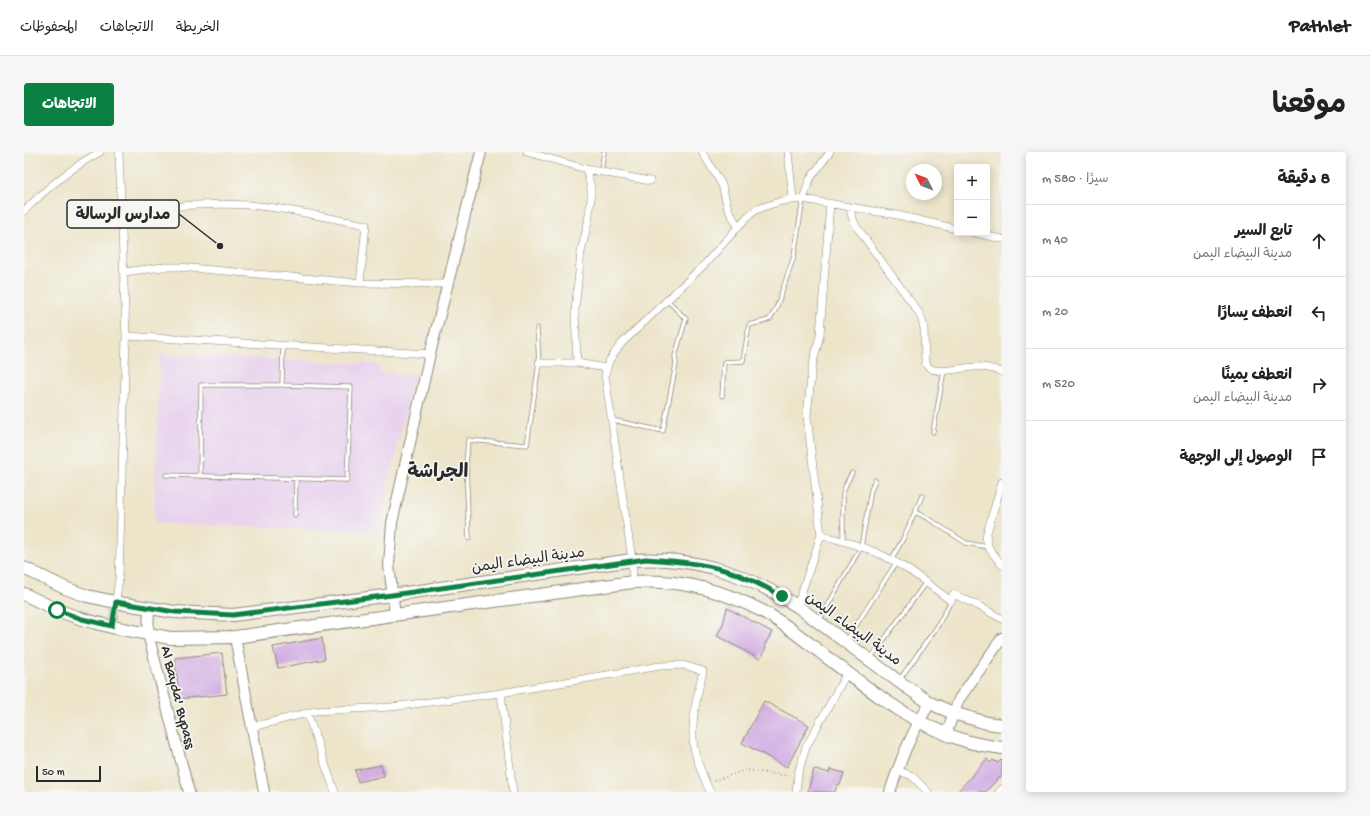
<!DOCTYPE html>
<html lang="ar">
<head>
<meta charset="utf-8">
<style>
	body { margin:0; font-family:"Gochi Hand","Playpen Sans Arabic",sans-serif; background:#f6f6f6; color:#222; direction:rtl }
	.controls { position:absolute; right:12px; top:12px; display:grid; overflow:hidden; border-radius:4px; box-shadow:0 2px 10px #0003 }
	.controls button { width:36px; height:36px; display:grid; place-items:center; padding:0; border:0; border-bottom:1px solid #e0e0e0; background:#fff; color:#222; font:20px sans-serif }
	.compass { position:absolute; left:882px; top:12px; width:36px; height:36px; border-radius:50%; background:#fff; box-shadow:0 2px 10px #0003; rotate:312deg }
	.scale { position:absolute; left:12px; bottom:10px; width:65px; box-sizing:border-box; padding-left:4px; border:2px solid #2b2b2b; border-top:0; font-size:11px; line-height:14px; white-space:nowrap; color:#2b2b2b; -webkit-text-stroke:3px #f6f6f2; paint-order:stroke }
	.stop { position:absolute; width:12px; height:12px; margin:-9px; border:3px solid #0b8043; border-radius:50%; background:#fff }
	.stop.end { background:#0b8043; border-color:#fff; box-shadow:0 1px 4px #0008 }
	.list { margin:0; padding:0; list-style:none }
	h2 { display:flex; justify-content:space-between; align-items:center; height:52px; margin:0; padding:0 16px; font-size:17px }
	h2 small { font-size:13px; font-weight:400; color:#767676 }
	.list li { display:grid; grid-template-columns:26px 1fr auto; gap:12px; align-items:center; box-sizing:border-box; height:72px; padding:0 16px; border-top:1px solid #e0e0e0 }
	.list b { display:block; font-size:15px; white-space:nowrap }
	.list p { margin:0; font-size:13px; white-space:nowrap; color:#767676 }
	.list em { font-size:13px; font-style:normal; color:#767676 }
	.icon { flex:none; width:22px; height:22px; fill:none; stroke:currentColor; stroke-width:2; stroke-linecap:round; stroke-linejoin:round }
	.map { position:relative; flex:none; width:978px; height:640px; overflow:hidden; direction:ltr; border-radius:4px }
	header { display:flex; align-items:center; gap:24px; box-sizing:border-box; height:56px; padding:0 20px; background:#fff; border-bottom:1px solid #e0e0e0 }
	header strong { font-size:19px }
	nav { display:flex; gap:22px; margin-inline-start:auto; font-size:14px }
	.intro { display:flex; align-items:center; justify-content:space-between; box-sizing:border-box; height:96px; padding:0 24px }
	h1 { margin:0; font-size:28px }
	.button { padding:10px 18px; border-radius:4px; background:#0b8043; color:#fff; font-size:14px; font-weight:700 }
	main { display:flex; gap:24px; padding:0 24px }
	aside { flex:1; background:#fff; border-radius:4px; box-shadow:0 2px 10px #0003 }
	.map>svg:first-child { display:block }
	.built { fill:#e8d2ee }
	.building { fill:#d0a8e2 }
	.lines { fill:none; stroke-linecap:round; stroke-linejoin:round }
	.lane-casing { stroke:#8c887a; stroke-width:5 }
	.street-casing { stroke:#8c887a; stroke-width:8 }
	.secondary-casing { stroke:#8c887a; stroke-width:12 }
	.primary-casing { stroke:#8c887a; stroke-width:14 }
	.path { stroke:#8c887a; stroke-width:1.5; stroke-dasharray:1 3; stroke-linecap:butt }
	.lane { stroke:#fff; stroke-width:3.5 }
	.street { stroke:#fff; stroke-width:7 }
	.secondary { stroke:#fff; stroke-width:10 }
	.primary { stroke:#fff; stroke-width:12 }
	.route { stroke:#0b8043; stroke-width:5 }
	.labels { text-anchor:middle; stroke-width:3.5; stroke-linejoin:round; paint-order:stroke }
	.street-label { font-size:15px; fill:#2b2b2b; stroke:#f6f6f2 }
	.district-label { font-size:19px; font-weight:bold; fill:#2b2b2b; stroke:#f6f6f2 }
	.leader { fill:none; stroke:#2b2b2b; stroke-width:1.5 }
	.callout-dot { fill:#2b2b2b; stroke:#f6f6f2; stroke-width:1.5 }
	.callout { fill:#f6f6f2; stroke:#2b2b2b; stroke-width:1.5 }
	.callout-label { font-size:16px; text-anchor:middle; font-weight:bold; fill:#2b2b2b }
</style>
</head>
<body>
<header>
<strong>Pathlet</strong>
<nav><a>الخريطة</a><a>الاتجاهات</a><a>المحفوظات</a></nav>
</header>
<div class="intro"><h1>موقعنا</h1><a class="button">الاتجاهات</a></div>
<main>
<aside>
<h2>8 دقيقة<small>سيرًا · 580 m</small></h2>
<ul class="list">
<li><svg class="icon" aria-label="ahead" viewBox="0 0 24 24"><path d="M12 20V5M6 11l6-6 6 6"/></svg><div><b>تابع السير</b><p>مدينة البيضاء اليمن</p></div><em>40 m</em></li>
<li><svg class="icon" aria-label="left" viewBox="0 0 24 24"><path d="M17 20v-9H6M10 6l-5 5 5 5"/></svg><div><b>انعطف يسارًا</b></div><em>20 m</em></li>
<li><svg class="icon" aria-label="right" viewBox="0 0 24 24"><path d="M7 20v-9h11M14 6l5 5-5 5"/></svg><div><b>انعطف يمينًا</b><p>مدينة البيضاء اليمن</p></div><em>520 m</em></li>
<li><svg class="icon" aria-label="arrive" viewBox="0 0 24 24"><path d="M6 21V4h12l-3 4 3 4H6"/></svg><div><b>الوصول إلى الوجهة</b></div></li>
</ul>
</aside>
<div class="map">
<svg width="978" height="640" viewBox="0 0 978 640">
	<rect width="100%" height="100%" fill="#f6f6f2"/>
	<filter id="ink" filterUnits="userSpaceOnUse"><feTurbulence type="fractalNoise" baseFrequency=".025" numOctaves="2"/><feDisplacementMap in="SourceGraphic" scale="8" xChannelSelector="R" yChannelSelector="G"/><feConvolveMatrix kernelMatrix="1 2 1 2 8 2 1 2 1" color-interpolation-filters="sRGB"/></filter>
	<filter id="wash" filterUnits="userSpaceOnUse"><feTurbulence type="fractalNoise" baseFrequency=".012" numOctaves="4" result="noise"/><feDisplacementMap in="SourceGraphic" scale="16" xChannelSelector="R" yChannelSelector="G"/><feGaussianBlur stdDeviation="0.9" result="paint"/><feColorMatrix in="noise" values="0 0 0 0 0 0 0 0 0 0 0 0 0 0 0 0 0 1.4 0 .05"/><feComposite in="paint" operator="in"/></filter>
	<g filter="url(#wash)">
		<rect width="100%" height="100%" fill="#ede5ca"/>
		<!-- built -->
		<path class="built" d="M136,202L355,212V220L391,223L366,324L355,380L130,371Z"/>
		<g id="blocks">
			<!-- building -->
			<path class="building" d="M703,456L748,480L740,494L742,495L736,507L693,484L699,472Z
				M298,486L301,507L254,516L249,495Z
				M198,501L203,542L155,547L151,506Z
				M740,549L785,573L763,615L718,591Z
				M963,607L966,611L969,608L974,611L978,607V623L961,640H933Z
				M357,613L360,624L334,630L331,618Z
				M790,617L805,621L806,617L820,621L816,633L813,632L811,640H789L784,639Z"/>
		</g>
	</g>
	<g filter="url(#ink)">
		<use href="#blocks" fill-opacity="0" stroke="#8c887a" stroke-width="1"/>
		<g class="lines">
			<defs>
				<path id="lane" d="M577,19L580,0
					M698,244L700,210L719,209L725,173L741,169L746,167L752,157L770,104L779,47
					M588,268L639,279L652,212L651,204L662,167L643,148
					M909,280L920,219
					M142,323L323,328L327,235L258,233
					M176,324L177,233H258L259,193
					M891,360L905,367L942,391L964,395
					M271,363L272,327
					M445,387L442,313L444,288L503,293L515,211L513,176
					M819,389V341L822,332L828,321
					M867,408L879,387L898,344
					M796,467L837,395L847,338L851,328
					M822,489L872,411
					M846,507L902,430
					M876,527L913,475L927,449"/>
				<path id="street" d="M503,0L562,17L626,29
					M678,0L694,26L698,33L704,57L714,74
					M764,0L769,47
					M779,47L786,27L806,0
					M826,55L827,62L832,74L895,161L898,168L900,177L901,210C907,226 936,215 950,215C960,214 969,217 978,220
					M0,59C23,36 48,15 76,0
					M97,59C140,56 182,50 225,53C264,56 303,66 342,73L336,131
					M951,81L978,87
					M100,120L139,115H155L336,131L424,132
					M102,184L406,202
					M515,211H553L582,216
					M553,211L551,159L557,100L564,70L567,47V36L562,17
					M978,330L962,384L964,395L978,413
					M797,383C815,388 834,393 851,400C878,411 903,431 927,449L929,442L953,453L978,467
					M609,430L608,408L581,223L585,209L597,192L679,114L723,65L732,58L742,54L758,49L779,47L873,63L933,77
					M773,454L797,383L783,264L788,215L796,183L806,51
					M88,475L95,427L102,184L95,0
					M477,541L489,640
					M283,561L311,640
					M228,575L291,559L367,555L477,541L636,514L659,513L679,519C673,544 666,570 670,596C673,611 680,626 686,640
					M873,618L888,624L904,640
					M772,640L774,622L782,595L823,521
					M975,640L978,637"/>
				<path id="secondary" d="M125,456L124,482L165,640
					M371,463L365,413L368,371L406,202L457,0
					M211,485L240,640
					M922,582L935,547L978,486
					M866,640C876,608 888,579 906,551"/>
				<path id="primary" d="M0,416L41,436L63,444L101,452L151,460L209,463L368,443L608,408C670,404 721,421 773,454L874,529L906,551L929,561L963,571L978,573
					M0,442L33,458L58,467L88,475L146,486L211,485L609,430C655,427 699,438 740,460C760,471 778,486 796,500C841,534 887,573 942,589C954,593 966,594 978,596"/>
			</defs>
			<!-- lane casing -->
			<use href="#lane" class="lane-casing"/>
			<!-- street casing -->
			<use href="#street" class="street-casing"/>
			<!-- secondary casing -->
			<use href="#secondary" class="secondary-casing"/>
			<!-- primary casing -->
			<use href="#primary" class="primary-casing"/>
			<!-- path -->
			<path class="path" d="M690,629L721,618L766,624"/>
			<!-- lane -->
			<use href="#lane" class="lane"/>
			<!-- street -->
			<use href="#street" class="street"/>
			<!-- secondary -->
			<use href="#secondary" class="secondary"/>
			<!-- primary -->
			<use href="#primary" class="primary"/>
		</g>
	</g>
	<g class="lines" filter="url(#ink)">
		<!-- route -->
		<path class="route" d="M33,458L58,467L88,474L92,450L151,460L209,463L368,443L622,407C651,409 679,411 707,420C725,426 741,435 758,444"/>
	</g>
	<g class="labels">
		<!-- street labels -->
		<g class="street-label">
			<text transform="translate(504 407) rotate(-8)" y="5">مدينة البيضاء اليمن</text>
			<text transform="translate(830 476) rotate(36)" y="5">مدينة البيضاء اليمن</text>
			<text transform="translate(155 545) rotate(76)" y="5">Al Bayda' Bypass</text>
		</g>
		<!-- district labels -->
		<g class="district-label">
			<text x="414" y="325">الجراشة</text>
		</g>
	</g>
	<!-- callouts -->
	<path class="leader" d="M196 94L155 62"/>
	<circle class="callout-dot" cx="196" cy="94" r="4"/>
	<rect class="callout" x="43" y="48" width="112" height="28" rx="4"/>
	<g class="callout-label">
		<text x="99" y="67">مدارس الرسالة</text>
	</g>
</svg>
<div class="controls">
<button>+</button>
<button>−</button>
</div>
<svg class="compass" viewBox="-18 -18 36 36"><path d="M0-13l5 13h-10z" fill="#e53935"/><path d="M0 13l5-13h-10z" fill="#767676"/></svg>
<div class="scale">50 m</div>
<div class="stop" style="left:33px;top:458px"></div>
<div class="stop end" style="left:758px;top:444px"></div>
</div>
</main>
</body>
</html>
